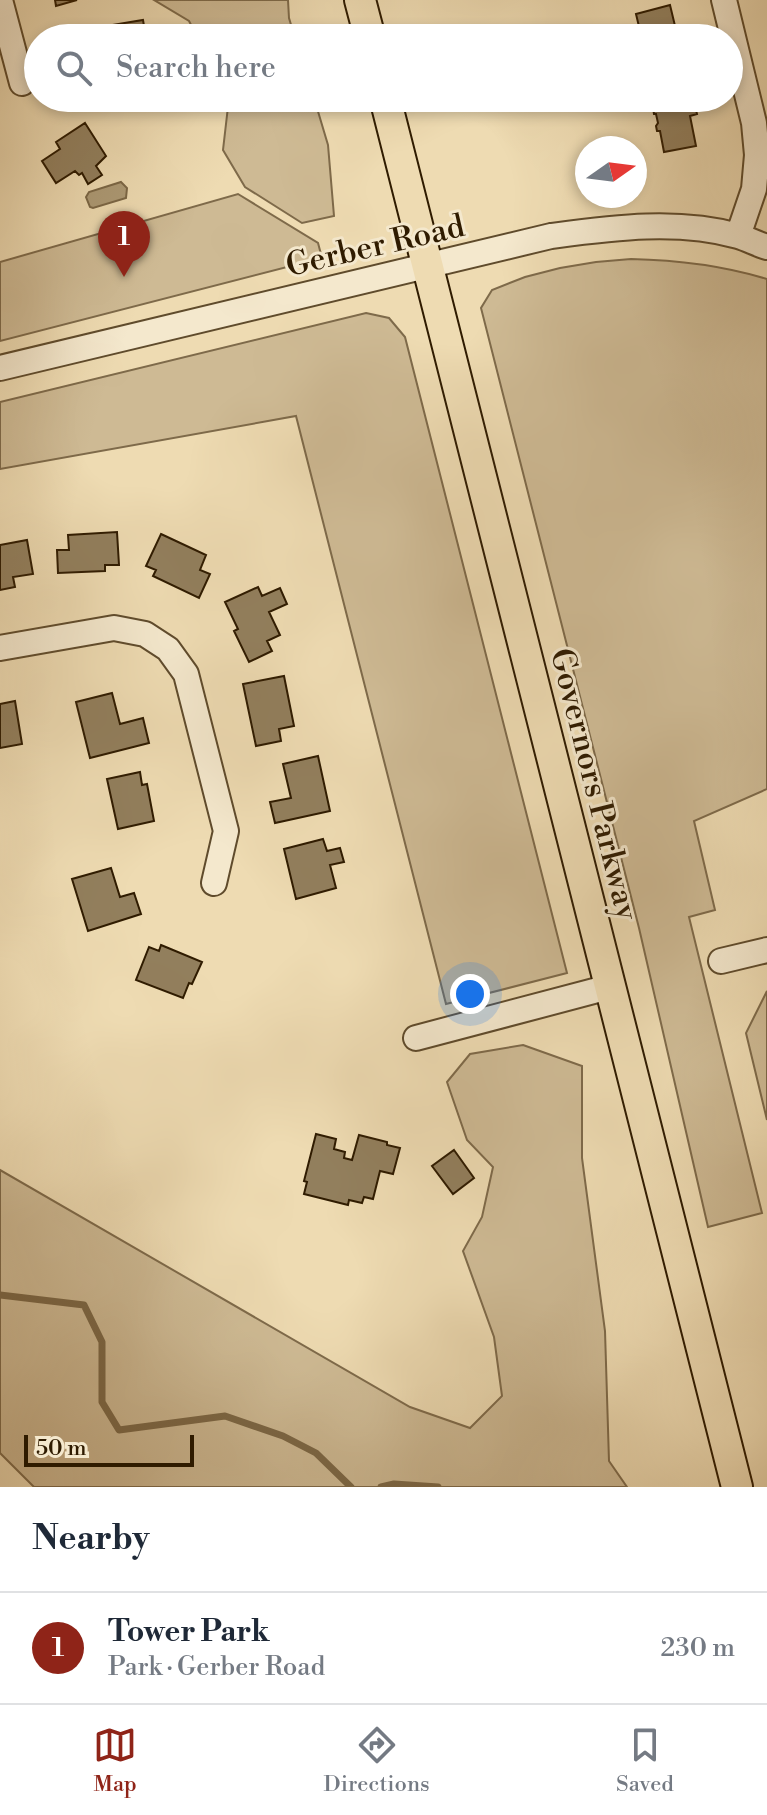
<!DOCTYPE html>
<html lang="en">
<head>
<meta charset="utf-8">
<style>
	body { margin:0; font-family:"Libre Bodoni",serif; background:#f6f6f7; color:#1f2937 }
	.compass { position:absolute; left:575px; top:136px; width:72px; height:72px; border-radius:50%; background:#fff; box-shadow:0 4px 12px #0003; rotate:76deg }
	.scale { position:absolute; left:24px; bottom:20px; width:170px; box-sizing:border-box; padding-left:8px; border:4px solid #2f1b00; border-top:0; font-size:22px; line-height:28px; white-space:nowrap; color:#2f1b00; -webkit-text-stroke:6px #f4e8cd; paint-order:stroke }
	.you { position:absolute; left:470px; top:994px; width:28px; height:28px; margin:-20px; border:6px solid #fff; border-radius:50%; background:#1a73e8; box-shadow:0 0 0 12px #1a73e833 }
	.badge { display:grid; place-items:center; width:52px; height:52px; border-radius:50%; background:#8f2418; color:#fff; font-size:26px; font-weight:700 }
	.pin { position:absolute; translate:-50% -66px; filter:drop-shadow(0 2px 4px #0008) }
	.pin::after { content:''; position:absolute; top:42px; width:28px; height:24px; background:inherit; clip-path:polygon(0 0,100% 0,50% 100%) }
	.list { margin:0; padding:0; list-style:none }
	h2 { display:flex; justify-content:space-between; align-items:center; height:104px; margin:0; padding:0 32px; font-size:34px }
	h2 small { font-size:26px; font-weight:400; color:#747a83 }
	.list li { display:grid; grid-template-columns:52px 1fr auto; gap:24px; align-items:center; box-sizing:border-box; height:112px; padding:0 32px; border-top:2px solid #e0e1e3 }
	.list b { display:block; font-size:30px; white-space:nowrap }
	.list p { margin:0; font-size:26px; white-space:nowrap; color:#747a83 }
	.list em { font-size:26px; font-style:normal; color:#747a83 }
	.icon { flex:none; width:44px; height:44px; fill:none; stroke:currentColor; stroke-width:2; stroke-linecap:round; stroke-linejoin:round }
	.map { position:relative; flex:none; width:767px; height:1487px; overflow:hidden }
	.search { position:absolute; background:#fff; box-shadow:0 4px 12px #0003; left:24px; right:24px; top:24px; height:88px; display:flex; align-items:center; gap:20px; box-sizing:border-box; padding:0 28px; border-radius:44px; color:#747a83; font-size:30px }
	.sheet { height:216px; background:#fff }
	nav { display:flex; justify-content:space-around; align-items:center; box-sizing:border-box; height:112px; border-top:2px solid #e0e1e3; background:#fff; font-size:22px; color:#747a83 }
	nav a { display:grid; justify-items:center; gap:4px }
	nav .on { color:#8f2418 }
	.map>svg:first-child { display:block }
	.green { fill:#ceba94; stroke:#7e6a4a; stroke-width:2 }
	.water { fill:#ad9a75; stroke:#7b6746; stroke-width:2 }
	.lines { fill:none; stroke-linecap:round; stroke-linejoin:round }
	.stream { stroke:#7b6746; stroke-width:7 }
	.building { fill:#927f5d; stroke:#2f1b00; stroke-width:2 }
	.minor-casing { stroke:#5f4b2c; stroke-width:28 }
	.major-casing { stroke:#2f1b00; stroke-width:34 }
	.minor { stroke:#f4e8cd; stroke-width:24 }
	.major { stroke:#eedbb2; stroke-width:30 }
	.labels { text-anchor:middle; stroke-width:6; stroke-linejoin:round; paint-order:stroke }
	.street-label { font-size:32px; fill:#2f1b00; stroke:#f4e8cd }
</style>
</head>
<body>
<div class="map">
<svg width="767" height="1487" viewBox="0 0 767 1487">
	<rect width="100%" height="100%" fill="#eedbb2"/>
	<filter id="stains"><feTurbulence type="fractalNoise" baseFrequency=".0025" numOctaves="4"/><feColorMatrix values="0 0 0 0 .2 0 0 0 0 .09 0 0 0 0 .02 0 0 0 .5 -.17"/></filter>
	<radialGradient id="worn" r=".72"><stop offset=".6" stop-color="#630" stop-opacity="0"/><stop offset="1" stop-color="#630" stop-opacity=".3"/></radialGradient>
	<!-- green -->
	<path class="green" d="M154,0H288L289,18L295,38H198L189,21Z
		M229,98H314L328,145L334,216L302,223L245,187L223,150Z
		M238,194L318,243L322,258L0,341V262Z
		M631,259C679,260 721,265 767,279V789L694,821L715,910L689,917L762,1213L708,1227L639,928L481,308L492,290L525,277L560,268L596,262Z
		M366,313L389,318L405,337L567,973L446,1004L296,416L0,469V402Z
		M767,991V1120L746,1033Z
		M523,1045L582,1066V1158L605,1331L609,1461L627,1487H34L0,1453V1170L410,1407L470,1428L502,1396L494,1337L463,1251L482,1217L493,1167L467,1140L447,1082L470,1054Z"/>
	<!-- water -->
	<path class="water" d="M121,182L127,188L126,198L93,208L90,207L86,197L89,192Z"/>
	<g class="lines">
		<!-- stream -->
		<path class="stream" d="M0,1295L84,1305L102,1342V1402L119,1430L225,1416L283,1436L316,1453L351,1487
			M381,1487L394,1484L438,1487"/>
	</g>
	<!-- building -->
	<path class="building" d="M55,0H77L56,6Z
		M670,5L676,30L673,31L675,38H637V36L641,35L636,14Z
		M143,20L146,38H108L106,26Z
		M654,98H693L697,114L690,116L696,146L664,152L660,131H657L656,126L658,123L656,114H654L652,102Z
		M85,123L106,156L96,166L102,175L88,184L82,173L79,175L75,171L56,183L42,161L60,149L56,142Z
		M117,532L119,565H105V571L58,573L57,550H69L68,535Z
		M161,534L206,555L200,570L210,574L199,598L153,576L156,570L146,566Z
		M27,540L33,574L13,577L15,587L0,590V545Z
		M258,587L262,596L280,588L287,604L269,612L280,635L267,641L272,651L249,662L234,631L238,629L225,602Z
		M284,676L294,726L279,729L281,741L256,746L243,684Z
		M112,693L120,724L143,718L149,743L90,758L76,702Z
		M15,701L22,744L0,748V704Z
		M318,756L330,811L275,823L270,802L291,798L283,764Z
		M140,772L142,785L147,784L154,821L118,829L107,779Z
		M323,839L327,851L340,848L344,862L330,865L336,888L296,899L284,849Z
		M111,868L120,897L134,893L141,914L88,931L72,879Z
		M161,945L202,962L192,984L189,983L183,998L136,980L149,947L159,951Z
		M316,1134L336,1139L334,1149L345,1152L344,1158L352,1160L359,1135L387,1142V1145L400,1148L393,1174L380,1171L373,1199L364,1197L362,1203L349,1200L348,1205L304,1194L307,1182L304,1181Z
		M454,1150L474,1178L453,1194L432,1166Z"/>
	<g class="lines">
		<defs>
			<path id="minor" d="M0,0L22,83
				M724,0L754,123L757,155L754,189L738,236
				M0,368L551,236C612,228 677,219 738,236C748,239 757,244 767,247
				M0,648L114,628L145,634L168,649L186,674L226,831L214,883
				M721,961L767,950
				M416,1038L609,987"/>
			<path id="major" d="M360,0L370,38
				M385,98L737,1487"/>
		</defs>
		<!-- minor casing -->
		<use href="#minor" class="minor-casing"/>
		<!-- major casing -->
		<use href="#major" class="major-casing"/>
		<!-- minor -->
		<use href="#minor" class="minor"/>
		<!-- major -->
		<use href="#major" class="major"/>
	</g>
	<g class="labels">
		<!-- street labels -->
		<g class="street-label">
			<text transform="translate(375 245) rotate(-13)" y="11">Gerber Road</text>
			<text transform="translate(595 784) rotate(76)" y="11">Governors Parkway</text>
		</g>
	</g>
	<rect width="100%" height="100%" filter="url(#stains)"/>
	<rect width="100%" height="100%" fill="url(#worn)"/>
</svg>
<svg class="compass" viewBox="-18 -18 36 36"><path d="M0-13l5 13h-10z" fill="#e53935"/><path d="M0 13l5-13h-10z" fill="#747a83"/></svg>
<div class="scale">50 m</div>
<div class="you"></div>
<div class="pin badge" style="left:124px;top:277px">1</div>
<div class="search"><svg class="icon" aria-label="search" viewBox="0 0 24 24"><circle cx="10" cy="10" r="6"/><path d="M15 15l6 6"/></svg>Search here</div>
</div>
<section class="sheet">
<h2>Nearby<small></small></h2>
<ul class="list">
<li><span class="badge">1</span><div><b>Tower Park</b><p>Park · Gerber Road</p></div><em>230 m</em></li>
</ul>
</section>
<nav>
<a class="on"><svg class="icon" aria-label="map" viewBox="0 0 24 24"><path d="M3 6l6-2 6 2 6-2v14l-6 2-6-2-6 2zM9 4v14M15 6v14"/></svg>Map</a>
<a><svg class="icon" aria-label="directions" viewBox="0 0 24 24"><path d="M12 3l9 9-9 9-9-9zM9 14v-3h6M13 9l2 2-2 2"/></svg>Directions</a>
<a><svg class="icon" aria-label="saved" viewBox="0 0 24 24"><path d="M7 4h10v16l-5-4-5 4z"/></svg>Saved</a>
</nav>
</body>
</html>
